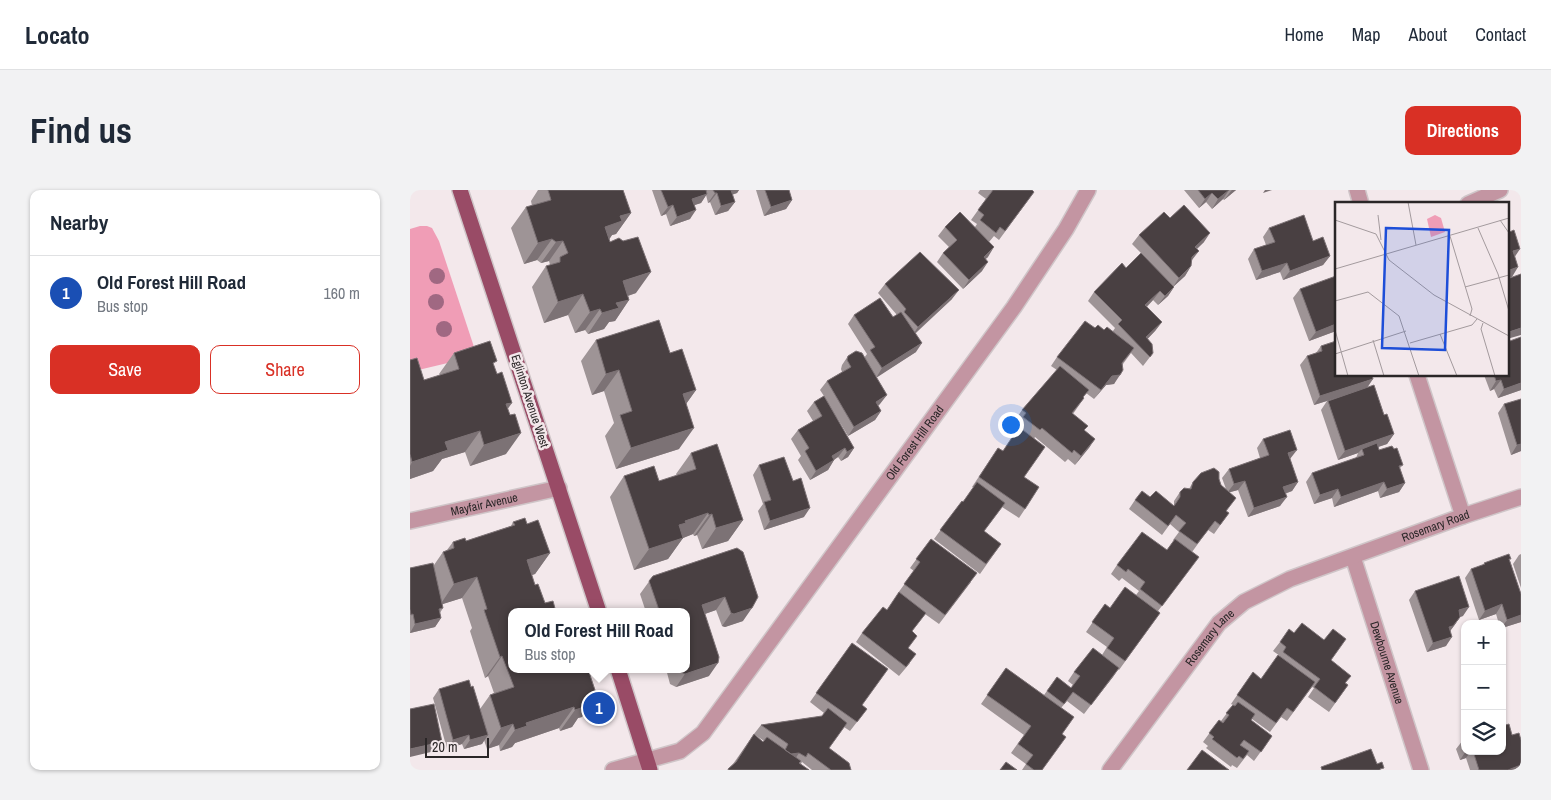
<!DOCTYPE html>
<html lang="en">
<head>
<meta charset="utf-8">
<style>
	body { margin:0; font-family:"Archivo Narrow",sans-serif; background:#f2f2f3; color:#1f2937 }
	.controls { position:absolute; right:15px; bottom:15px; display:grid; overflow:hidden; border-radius:10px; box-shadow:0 1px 4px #0004 }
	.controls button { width:45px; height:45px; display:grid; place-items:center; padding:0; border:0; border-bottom:1px solid #e0e1e3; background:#fff; color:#1f2937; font:25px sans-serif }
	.scale { position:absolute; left:15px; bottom:12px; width:64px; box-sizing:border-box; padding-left:5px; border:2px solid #2a2627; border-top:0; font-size:14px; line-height:18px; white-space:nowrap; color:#2a2627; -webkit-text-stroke:4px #f3e8eb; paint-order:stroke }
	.you { position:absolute; left:600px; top:234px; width:18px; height:18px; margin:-12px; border:4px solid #fff; border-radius:50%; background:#1a73e8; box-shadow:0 0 0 8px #1a73e833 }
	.badge { display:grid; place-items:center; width:32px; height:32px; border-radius:50%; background:#d93025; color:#fff; font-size:16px; font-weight:700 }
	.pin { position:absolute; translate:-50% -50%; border:2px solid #fff; box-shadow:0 1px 5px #0006 }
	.popup { position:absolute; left:98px; top:418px; width:182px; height:65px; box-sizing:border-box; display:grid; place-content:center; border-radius:10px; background:#fff; filter:drop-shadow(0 1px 4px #0005); font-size:16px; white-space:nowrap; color:#747a83 }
	.popup b { font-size:19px; color:#1f2937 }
	.popup::after { content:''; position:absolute; left:50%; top:100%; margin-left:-10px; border:10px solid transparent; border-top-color:#fff }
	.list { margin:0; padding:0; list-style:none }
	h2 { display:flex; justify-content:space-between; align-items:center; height:65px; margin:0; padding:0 20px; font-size:21px }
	h2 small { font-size:16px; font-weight:400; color:#747a83 }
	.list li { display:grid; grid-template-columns:32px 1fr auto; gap:15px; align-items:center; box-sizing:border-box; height:75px; padding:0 20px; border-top:1px solid #e0e1e3 }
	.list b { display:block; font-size:19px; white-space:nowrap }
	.list p { margin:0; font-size:16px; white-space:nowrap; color:#747a83 }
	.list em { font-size:16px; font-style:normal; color:#747a83 }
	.actions { display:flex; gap:10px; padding:15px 20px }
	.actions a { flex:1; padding:11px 0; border:1px solid #d93025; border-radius:10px; text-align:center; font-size:18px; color:#d93025 }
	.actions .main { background:#d93025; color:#fff }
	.icon { flex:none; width:28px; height:28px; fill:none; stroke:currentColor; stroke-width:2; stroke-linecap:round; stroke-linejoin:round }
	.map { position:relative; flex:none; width:1111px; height:580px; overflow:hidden; border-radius:10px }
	header { display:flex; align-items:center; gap:30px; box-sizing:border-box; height:70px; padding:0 25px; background:#fff; border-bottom:1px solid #e0e1e3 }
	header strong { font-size:24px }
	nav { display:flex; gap:28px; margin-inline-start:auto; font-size:18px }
	.intro { display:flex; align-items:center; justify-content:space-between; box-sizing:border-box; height:120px; padding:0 30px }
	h1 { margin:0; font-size:35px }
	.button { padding:12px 22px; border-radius:10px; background:#d93025; color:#fff; font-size:18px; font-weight:700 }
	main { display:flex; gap:30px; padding:0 30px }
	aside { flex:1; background:#fff; border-radius:10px; box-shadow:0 1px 4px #0004 }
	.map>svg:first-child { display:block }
	.green { fill:#f09db6 }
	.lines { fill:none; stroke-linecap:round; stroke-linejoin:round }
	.minor-casing { stroke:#cfc5c8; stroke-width:18 }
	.major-casing { stroke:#cfc5c8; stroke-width:18 }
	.minor { stroke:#c395a2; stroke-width:15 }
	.major { stroke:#994b66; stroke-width:15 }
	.tree { fill:#a06882 }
	.wall { fill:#9e9496 }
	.shaded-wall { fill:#7c7275 }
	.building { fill:#494042; stroke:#7c7275 }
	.labels { text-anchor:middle; stroke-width:5; stroke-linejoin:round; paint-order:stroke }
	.street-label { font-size:12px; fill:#2a2627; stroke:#f3e8eb }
	.inset-road { fill:none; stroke:#a39a9d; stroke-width:1 }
	.view { fill:#1d4ed8; fill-opacity:0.15; stroke:#1d4ed8; stroke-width:2.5 }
	.inset-edge { fill:none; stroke:#2a2627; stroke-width:2.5 }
</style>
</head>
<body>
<header>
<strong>Locato</strong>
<nav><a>Home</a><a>Map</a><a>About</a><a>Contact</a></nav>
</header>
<div class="intro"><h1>Find us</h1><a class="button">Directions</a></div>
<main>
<aside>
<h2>Nearby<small></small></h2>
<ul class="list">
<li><span class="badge" style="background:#1a4fb4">1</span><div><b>Old Forest Hill Road</b><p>Bus stop</p></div><em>160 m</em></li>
</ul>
<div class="actions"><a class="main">Save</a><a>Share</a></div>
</aside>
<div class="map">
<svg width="1111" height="580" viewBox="0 0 1111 580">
	<rect width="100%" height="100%" fill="#f3e8eb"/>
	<!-- green -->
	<path class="green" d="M10,36H17L22,38L29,51L67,166L0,182V39Z"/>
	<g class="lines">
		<defs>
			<g id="minor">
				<path d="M947,0L951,14"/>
				<path d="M1058,14L1090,0"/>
				<path d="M1007,185L1053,326"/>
				<path id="s1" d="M0,331L149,298"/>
				<path id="s2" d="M943,367L1011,580"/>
				<path id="s3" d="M203,580L270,561L293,543L604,117L656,39L678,0"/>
				<path id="s4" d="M700,580L809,433L834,412L880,389L1053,326L1111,307"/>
			</g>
			<path id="major" d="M50,0L189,422
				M208,479L240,580"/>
		</defs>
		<!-- minor casing -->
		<use href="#minor" class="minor-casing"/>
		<!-- major casing -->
		<use href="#major" class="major-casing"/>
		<!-- minor -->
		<use href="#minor" class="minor"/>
		<!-- major -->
		<use href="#major" class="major"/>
	</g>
	<!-- trees -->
	<g class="tree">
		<circle cx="27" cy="86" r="8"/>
		<circle cx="26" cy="112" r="8"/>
		<circle cx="34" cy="139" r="8"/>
	</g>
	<!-- wall -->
	<path class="wall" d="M128,0H213L221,23L206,44L202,45L199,50L226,103L218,106L219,110L205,131L199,132L194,139L178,144L175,140L165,143L158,125L134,133L122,97L136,76L140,75L139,71L131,73L127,70L114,74L101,38L116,17L122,16L121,11Z
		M242,0H329L327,3L322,5L325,12L318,21L305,25L300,12L298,13L296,5L291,13L284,15L280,29L260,36L256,24L251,26Z
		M346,0H379L382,10L376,19L354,26Z
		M570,0H622L624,2L589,50L584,46L579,52L577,50L578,67L575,69L572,81L553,99L527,72L533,63L539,57L528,46L535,37H565L567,34L561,30L576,9L568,3Z
		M774,0H826L814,10L813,9L802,19L796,12L789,18Z
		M760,28L794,52L787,59L781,70V76L775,86L764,96V97L758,106L748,115L743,110L737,117L752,132L745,141L737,149L743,163L733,176L721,163L713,174L704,194L696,195L684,209L676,203L673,207L674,208L663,224L675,241L685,249L665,275L658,269L655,272L625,247L624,249L614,287L615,319L609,328L592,317L574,341L591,354L570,384L524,349L552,311L553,312L564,297H562L588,258L593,261L609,238L607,236L609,232L606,229L612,220L647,180L641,176L647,167L685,138L703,141L705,138L678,111L684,102L716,78L731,63L722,54L729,45Z
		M859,38L903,51L920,66L913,75L873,90L870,82L846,90L838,69L844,59L856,55L853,47Z
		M475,94L542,109L506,143V162L466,187L470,214L468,216L471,221L465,230L438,246L426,226L444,258L438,267L431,271L428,267L424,270L418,280L400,290L388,270L391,266L381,249L388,240L403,231L397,221L404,212L414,206L410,200L417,191L432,182L431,179L432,175L438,166L454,168L457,164L438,134L444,125L483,127L487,125L468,103Z
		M890,99L926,141L899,151L883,108Z
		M186,150L260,163L286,200L276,214L269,259L206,279L195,246L204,233L194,201L182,205L171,171Z
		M911,156L957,197L974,225L984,244L977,254L968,257L969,260L984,259L993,275L990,278L995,293L989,302L970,308L968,301L924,317L922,308L904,314L896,292L902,283L946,268L948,263L928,270L911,220L917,211L904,215L890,175L897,166L906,163Z
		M44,163L84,176L98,219L96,264L60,276L55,262L32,269L23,281L0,289V170L14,190L30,185L29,184Z
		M1074,185H1097L1111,200L1088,208L1084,199L1080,201Z
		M1094,214L1111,261L1101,265L1088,223Z
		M853,249L880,269L888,292L882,301L875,304L870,316L838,327L828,300L820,302L816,321L819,323L804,344L798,340L782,362V376L748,421L750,423L709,480L708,479L674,524L657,511L651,518L652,544L632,580H612L616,574L601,563L614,545L571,514L596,478L634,505L647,487L661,498L663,495L658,491L664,482L692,465L697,457L676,442L695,414L700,418L726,405L729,401L712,388L709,391L701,384L707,375L757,360L764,350H763L769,342L760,334L752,345L719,319L725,310L740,307L764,316V311L770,302L779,299L783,292L809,289L811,295L816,299L812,288L819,279L850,268L847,258Z
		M281,263L333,330L318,351L292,359L287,345L284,346L283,344L273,348L258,369L224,380L200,307L214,286L249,291L267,286L266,284Z
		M349,275L394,327L354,340L348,321L353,314L343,285Z
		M103,332L117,334L140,363L125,384L122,385L102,422L153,479L172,527L168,528L162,537L150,541L149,538L105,553L102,557L90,561L89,555L77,559L74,550L72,554L54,559L52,554L37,559L23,508L29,499L61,497L70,519L80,505L84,503L78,486L75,488L60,441L62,438L52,408L32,414L33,418L30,423L31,428L25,437L0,443V378L24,375L33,362L37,360L43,352L56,351L101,336Z
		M521,349L561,392L529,434L515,424L502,441L498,458L500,473L489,486L446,452L452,443L477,420L488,404V403L504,381L500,378Z
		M327,358L333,431L315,437L312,436L306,420L295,424L299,486L266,497L260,494L256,479H276V422H236L230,404L243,386Z
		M1111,364V398L1103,374L1109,365Z
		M1100,371L1111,404V432L1092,438V434H1089L1086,424L1069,430L1055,388L1061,379L1073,375L1074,373Z
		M1005,401L1053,426L1050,427L1040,441L1036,456L1017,462L999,410Z
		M870,452L921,471L936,493L938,495L919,522L898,507L904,498L902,497L877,531L871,527L860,542L842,529L841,531L862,546L844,571L837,565L827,578L822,575L821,577L796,558L798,556L793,552L809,530L811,531L823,515L821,514L843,482L851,489L869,466H870L863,461Z
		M442,453L452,515L457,519L440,541L434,537L419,558L441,580H402L392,572L391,574L399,580H317L323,574L344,544L353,552L354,551L344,544L351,535L412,526L414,523L400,512Z
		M1102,545L1111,580H1060L1056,568L1050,570L1046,559L1053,550H1055V561H1092Z"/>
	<!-- shaded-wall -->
	<path class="shaded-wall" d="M319,0H329L327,3L314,7Z
		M819,0L813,9L802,19L808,9Z
		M822,0H826L814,10L821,1Z
		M855,0H862L853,3Z
		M305,3H307L300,12L298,13Z
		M802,3L796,12L789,18L795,9Z
		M297,4L291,13L276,18L282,9Z
		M382,10L376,19L354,26L361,17Z
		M325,12L318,21L305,25L311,16Z
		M263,15L256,24L251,26L258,17Z
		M286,20L280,29L260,36L267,27Z
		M221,23L206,44L202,45L197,52L195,37L210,26Z
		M800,43L794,52L779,66L785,57Z
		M142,49L127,70L114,74L128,53Z
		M153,51L139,71L131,73L146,52Z
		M584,57L578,67L568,76L574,67Z
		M1110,59L1104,68L1103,61Z
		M789,61L782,70L775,76L782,67Z
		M920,66L913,75L873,90L880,81Z
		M578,72L572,81L553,99L559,90Z
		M877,73L870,82L846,90L852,81Z
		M781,76L775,86L763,97L769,88Z
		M1108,77L1102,87L1097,88V81Z
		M241,82L226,103L199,112L213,91Z
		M764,97L758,106L748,115L755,106Z
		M549,100L542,109L502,146L508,137Z
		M750,101L743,110L729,124L735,115Z
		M173,104L158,125L134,133L148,112Z
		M219,110L205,131L199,132L194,139L178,144L192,123L206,113Z
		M190,119L175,140L165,143L180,122Z
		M752,132L745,141L730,157L736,147Z
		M926,134V141L899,151L906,142Z
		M1111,138V145L1097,149V144L1099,142Z
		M512,153L506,162L466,188L472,178Z
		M209,180L194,201L182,205L196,184Z
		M710,185L704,194L696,195L684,209L702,186Z
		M963,189L957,198L904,215L910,206Z
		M1091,190L1084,199L1080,201L1086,191Z
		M1111,193V200L1088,208L1094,199Z
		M286,200L271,221L273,204Z
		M477,205L470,214L459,221L466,212Z
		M102,213L87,234L96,214Z
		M471,221L465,230L438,246L444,237Z
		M284,238L269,259L206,279L221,258Z
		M70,241L55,262L32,269L23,281L0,289V276L2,272L35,252Z
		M111,243L96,264L60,276L74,255Z
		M984,244L977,254L953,262L952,259L948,263L928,270L935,261Z
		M685,249L679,258L665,275L671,266Z
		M1111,254V261L1101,265L1107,255Z
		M435,258L428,267L416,275L422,266Z
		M444,258L438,267L431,271L437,262Z
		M887,260L880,269L878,263Z
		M424,270L418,280L400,290L406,281Z
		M835,291L828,300L817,303L824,294Z
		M888,292L882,301L867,306L873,297Z
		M974,292L968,301L924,317L931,307Z
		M995,293L989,302L970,308L977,299Z
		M928,299L922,308L904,314L910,305Z
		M877,307L870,316L838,327L844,318Z
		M400,318L394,327L354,340L360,331Z
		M298,323L283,344L273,348L258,369L224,380L239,359L269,335L275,331Z
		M302,324L287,345L284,346L299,325Z
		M333,330L318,351L292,359L306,338Z
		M140,363L125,384L102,391L117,370Z
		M67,387L52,408L30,415L44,394Z
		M315,407L306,420L283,428L292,415Z
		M1092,414L1086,424L1069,430L1075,421Z
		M1059,417L1053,426L1042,429L1049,420Z
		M342,418L333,431L315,437L312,436L321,423Z
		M1111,425V432L1092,438V437L1097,430Z
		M1050,427L1044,436L1037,445L1039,437Z
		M31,428L25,437L0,443L5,434Z
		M1042,447L1036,456L1017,462L1023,453Z
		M92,466L78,486L75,488L90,467Z
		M308,473L299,486L266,497L275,484Z
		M709,478L703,487L674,524L681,515Z
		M187,506L172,527L168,528L162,537L150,541L165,520L175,510Z
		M164,517L149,538L105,553L102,557L90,561L105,540L116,533Z
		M103,534L89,555L77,559L91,538Z
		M59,545L52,554L37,559L43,550Z
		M78,545L72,554L54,559L60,550Z
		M32,552L25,561L0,567V559Z
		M1056,561H1061L1056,568L1050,570Z
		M389,563L383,572L378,565Z
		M1111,575V580H1098Z"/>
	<!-- building -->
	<path class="building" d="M138,0H213L221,23L210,26L212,31L195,37L200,52L209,48L213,51L228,47L241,82L213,91L219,110L206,113L209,118L192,123L190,119L180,122L173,104L148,112L136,76L150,72V67L158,63L153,51L146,52L142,49L128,53L116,17L141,10Z
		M251,0H296L297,4L282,9L286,20L267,27L263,15L258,17Z
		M303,0H321L325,12L311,16L307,3H305Z
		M355,0H379L382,10L361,17Z
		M583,0H622L624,2L595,41L590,37L586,43L570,30L574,25L568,20Z
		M788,0H819L808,9L802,3L795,9Z
		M774,15L800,43L785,57L789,61L782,67L781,76L769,88L729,45L754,22L760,28Z
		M550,22L584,57L574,67L578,72L559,90L533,63L547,50L535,37Z
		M894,25L903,51L913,47L920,66L880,81L877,73L852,81L844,59L865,52L859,38Z
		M1104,40L1110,59L1103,61L1108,77L1097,81V43Z
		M510,62L549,100L508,137L494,122L496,119L475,94Z
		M731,63L764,97L755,106L750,101L735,115L752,132L736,147L742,154L743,163L740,167L708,134L712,130L684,102L712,73L716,78Z
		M1111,84V138L1099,142L1100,143L1097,144V89Z
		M926,86V134L906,142L890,99Z
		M470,108L483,127L491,122L512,153L472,178L460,160L465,157L444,125Z
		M249,130L260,163L272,159L286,200L273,204L284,238L221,258L210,225L222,221L209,180L196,184L186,150Z
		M675,131L685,138L688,135L694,140L697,137L724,158L712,173L713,180L710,185L702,186L691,200L647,167Z
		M1111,147V193L1094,199L1091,190L1086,191L1084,185H1097V152Z
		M80,151L87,171L83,173L87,184L92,182L102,213L96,214L100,225L105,224L111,243L74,255L70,241L35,252L38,260L2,272L0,264V170L7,168L14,190L49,179L44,163Z
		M926,151V185H962L963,189L910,206L897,166L912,161L911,156Z
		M446,161L452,163L477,205L466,212L471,221L444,237L417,191L441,177L437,170L438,166Z
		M650,176L679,200L673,207L674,208L662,223L678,236L674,240L685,249L671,266L664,260L662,263L632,238L630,240L613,227L616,223L612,220Z
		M964,195L974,225L977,224L984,244L935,261L918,211Z
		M414,206L444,258L437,262L435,258L422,266L424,270L406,281L395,261L399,258L388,240L412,226L404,212Z
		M1111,209V254L1107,255L1094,214Z
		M609,237L635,257L614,287L629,297L615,319L569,287L588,258L593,261Z
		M880,240L887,260L878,263L888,292L873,297L877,307L844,318L835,291L824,294L819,279L859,265L853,249Z
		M967,253L969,260L982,256L984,259L987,258L993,275L989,276L995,293L977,299L974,292L931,307L928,299L910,305L902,283L954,265L952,259Z
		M307,254L333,330L306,338L302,324L299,325L298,323L275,331L276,333L269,335L273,348L239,359L214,286L244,276L249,291L286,279L281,263Z
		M374,267L383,291L391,288L400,318L360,331L354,312L361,310L349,275Z
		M804,278L809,282V289L811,295L826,308L816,321L819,323L810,335L805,331L787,354L769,341L776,333L766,325L758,336L725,310L732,301L740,307L746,301L764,316L770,307V302L774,298L781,299L783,292L791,283Z
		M567,292L595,313L574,341L591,354L576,374L530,340L552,311L553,312Z
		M115,328L117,334L128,330L140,363L117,370L125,395L128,394L135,413L143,411L146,422H102V479H153L154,481L158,479H178L187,506L175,510L177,516L165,520L164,517L116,533L117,536L105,540L103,534L91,538L80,505L104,497L92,466L90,467L74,420L77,419L67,387L44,394L33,362L44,358L43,352L55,348L56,351L62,349L105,335L103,332Z
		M732,342L757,360L765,349L789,367L752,416L730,399L735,392L718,379L716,382L707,375Z
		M521,349L567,383L535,425L494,394L510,372L506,369Z
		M327,358L333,362L348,407L342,418L324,424L321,423L315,407L292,415L309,467L308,473L275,484L269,481V479H276V422H251L249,420L239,391L243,386Z
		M1099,364L1101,369H1099L1111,404V425L1097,430L1092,414L1075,421L1061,379L1075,374L1074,373Z
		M23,373L33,418L29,419L31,428L5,434L3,424L1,425L0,419V378Z
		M1049,386L1059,417L1049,420L1050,427L1043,436L1039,437L1042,447L1023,453L1005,401Z
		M715,397L750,423L715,471L697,458L704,448L682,432L695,414L700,418Z
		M489,402L516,423L502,441L507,446L498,458L506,464L496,477L452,443L473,417L477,420Z
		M892,433L914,450L923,439L936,449L921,470L941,486L935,493L938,495L925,513L904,497L910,489L873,462L876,457L870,452L879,439L884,443Z
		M442,453L478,479L452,515L457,519L447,532L406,503Z
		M683,458L709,478L681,515L663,502L654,514L637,501L647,487L661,498L670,486L664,482Z
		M868,465L905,492L883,522L877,518L866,533L827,505L843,482L851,489Z
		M596,478L664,527L652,544L656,547L632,580H624L616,574L623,565L608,554L621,536L577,505Z
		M59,490L61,497L63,496L78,545L60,550L59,545L43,550L29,499Z
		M828,512L845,524L841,530L862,546L851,562L834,550L830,555L839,561L833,569L829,566L827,568L802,549L804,547L799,543L809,530L813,533L819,525L816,523L823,515L825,516Z
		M24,514L32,552L0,559V519Z
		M418,518L437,533L419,558L439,573L441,580H421L398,563L396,567L389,563L381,564L375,560L378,554L351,535L412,526Z
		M1099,534L1102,545L1109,543L1111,550V575L1098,580H1069L1063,561H1092V536Z
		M344,544L353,552L357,547L391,571L389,573L399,580H319L318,579L326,572Z
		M961,559L967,574L972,572L974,578L970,579V580H912L911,577Z
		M792,560L819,580H777Z
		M596,572L607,580H590Z"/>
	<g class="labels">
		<!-- street labels -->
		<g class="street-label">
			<text transform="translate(120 211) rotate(72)" y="4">Eglinton Avenue West</text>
			<text dy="4" stroke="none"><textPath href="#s3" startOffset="458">Old Forest Hill Road</textPath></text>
			<text dy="4" stroke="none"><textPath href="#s1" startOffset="76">Mayfair Avenue</textPath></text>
			<text dy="4" stroke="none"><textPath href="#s4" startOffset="422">Rosemary Road</textPath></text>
			<text dy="4" stroke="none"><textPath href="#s4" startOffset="166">Rosemary Lane</textPath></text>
			<text dy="4" stroke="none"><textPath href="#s2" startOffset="111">Dewbourne Avenue</textPath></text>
		</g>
	</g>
	<!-- overview -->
	<g transform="translate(925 12)">
		<rect width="174" height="174" fill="#f3e8eb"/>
		<path d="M100,13L106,16L110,30L96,35L92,17Z" fill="#f09db6"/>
		<path class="inset-road" d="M73,0L81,43M43,13L46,38M0,18L41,32L54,58L99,93L174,134M165,18L174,31M143,26L163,72L174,109M115,34L137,107L135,114M0,67L174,16M130,85L174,73M0,99L33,90L64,114L84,174M148,121L146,127L160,174M0,128L13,174M105,132L122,174M38,138L49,174M75,141L137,123L142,117M0,152L71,129"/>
		<path class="view" d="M51,26L114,28L110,148L47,146Z"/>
		<rect width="174" height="174" class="inset-edge"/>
	</g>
</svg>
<div class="controls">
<button>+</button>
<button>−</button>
<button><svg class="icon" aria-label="layers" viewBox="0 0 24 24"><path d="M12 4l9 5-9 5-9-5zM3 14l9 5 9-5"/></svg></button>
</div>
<div class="scale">20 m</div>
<div class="you"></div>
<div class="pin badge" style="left:189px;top:518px;background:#1a4fb4">1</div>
<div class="popup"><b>Old Forest Hill Road</b>Bus stop</div>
</div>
</main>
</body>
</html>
